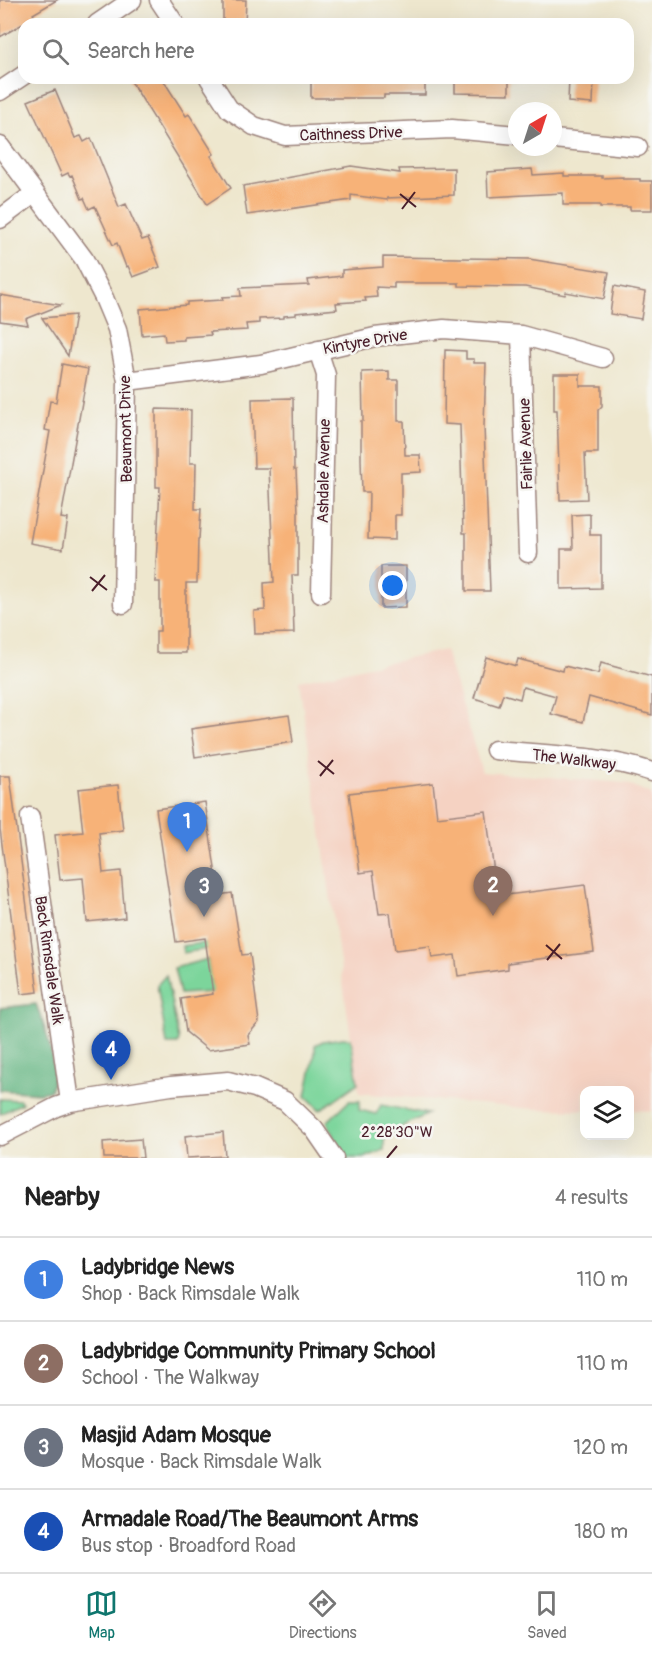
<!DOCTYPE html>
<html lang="en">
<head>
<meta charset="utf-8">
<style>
	body { margin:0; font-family:Pangolin,sans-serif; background:#f2f2f2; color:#222 }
	.controls { position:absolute; right:18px; bottom:18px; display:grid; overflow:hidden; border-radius:12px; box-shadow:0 6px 24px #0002 }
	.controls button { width:54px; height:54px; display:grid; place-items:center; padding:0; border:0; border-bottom:2px solid #e0e0e0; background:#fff; color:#222; font:30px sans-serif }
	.compass { position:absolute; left:508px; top:102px; width:54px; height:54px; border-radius:50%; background:#fff; box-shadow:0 6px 24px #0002; rotate:39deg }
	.you { position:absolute; left:393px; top:586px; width:21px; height:21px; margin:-15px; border:4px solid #fff; border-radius:50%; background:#1a73e8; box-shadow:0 0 0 9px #1a73e833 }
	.badge { display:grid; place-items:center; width:39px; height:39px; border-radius:50%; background:#0f766e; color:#fff; font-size:20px; font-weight:700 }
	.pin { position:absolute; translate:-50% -50px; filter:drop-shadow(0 2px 3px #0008) }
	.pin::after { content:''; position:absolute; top:32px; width:21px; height:18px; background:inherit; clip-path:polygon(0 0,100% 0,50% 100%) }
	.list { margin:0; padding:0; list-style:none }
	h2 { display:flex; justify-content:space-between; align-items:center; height:78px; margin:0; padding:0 24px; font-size:26px }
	h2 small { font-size:20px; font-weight:400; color:#767676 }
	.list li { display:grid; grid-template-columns:39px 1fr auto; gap:18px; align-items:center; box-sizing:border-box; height:84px; padding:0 24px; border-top:2px solid #e0e0e0 }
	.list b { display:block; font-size:22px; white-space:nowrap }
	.list p { margin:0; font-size:20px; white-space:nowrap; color:#767676 }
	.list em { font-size:20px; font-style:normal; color:#767676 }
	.icon { flex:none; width:33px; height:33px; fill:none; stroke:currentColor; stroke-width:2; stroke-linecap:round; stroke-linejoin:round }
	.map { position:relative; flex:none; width:652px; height:1158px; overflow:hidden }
	.search { position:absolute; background:#fff; box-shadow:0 6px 24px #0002; left:18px; right:18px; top:18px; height:66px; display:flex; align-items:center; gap:15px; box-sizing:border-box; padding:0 21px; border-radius:18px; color:#767676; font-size:22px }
	.sheet { height:414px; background:#fff }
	nav { display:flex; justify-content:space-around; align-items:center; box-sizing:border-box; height:84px; border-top:2px solid #e0e0e0; background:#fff; font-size:16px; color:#767676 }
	nav a { display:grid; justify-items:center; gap:3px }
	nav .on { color:#0f766e }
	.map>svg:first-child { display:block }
	.built { fill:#f5d2c2 }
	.green { fill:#7cd59b; stroke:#637a63; stroke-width:1.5 }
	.forest { fill:#65b683; stroke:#586a57; stroke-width:1.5 }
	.building { fill:#f7b278 }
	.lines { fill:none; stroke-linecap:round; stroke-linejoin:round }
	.street-casing { stroke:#9c837c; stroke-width:21 }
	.street { stroke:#fff; stroke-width:18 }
	.ticks { fill:none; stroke:#4a1f2b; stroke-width:2 }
	.labels { text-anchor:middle; stroke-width:5; stroke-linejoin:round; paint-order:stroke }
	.street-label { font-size:16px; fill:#4a1f2b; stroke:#f6f6f2 }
	.ticks-label { font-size:15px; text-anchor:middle; fill:#4a1f2b; stroke:#f6f6f2; stroke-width:5; stroke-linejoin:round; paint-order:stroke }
</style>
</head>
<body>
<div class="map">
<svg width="652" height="1158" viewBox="0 0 652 1158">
	<rect width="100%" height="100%" fill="#f6f6f2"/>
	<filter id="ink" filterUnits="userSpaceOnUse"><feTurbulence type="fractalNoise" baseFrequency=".0167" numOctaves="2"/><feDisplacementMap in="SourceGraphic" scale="12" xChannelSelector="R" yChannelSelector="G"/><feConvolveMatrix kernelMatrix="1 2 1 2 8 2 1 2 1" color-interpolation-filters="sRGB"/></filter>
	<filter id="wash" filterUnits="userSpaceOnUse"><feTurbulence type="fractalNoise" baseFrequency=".008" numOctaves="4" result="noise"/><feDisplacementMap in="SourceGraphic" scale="24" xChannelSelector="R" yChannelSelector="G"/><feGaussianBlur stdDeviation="1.35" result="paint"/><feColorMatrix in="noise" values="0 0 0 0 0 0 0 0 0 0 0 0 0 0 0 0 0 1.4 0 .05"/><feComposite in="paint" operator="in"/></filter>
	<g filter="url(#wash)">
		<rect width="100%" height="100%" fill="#eee7ce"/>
		<!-- built -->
		<path class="built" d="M445,650L482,772L625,783L652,794V1111L630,1110V1090H584V1110L535,1109L359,1093L299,681Z"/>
		<!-- green -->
		<path class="green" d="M234,939L236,944L183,953L182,946Z
			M208,959L213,992L180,994L174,968Z
			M166,975L179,1040L178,1044H167L157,985Z
			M343,1038L351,1039L358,1083L320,1110L306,1096L315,1053V1045L323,1041Z
			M0,1099L20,1100L22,1103L0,1114Z
			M349,1101H360L359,1110L376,1114L381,1105L428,1114L403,1126L384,1140V1150L364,1158H346L327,1122Z"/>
		<!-- forest -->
		<path class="forest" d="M36,1004C45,1027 60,1067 50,1091L39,1093L0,1090V1008Z"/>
		<g id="blocks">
			<!-- building -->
			<path class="building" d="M0,0H57L33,14L35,17L0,37Z
				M223,0H246L245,24H223Z
				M129,78H162L186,116L189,114L214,154L211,156L231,188L207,204Z
				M311,78H425V95H384V98H311Z
				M455,78H509V94L455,93Z
				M569,78H594L593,104L568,102Z
				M55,90L75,138L81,136L84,142L91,138L119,207L126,204L142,240L148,238L160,267L133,277L128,266L126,267L117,243L113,245L95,206L89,209L84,198L82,199L72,175L70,176L68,173L62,176L28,101Z
				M351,166L400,173L399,169L454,168V195L387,198V200L351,195V200L247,215L243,186Z
				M532,169L533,175L564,173V176H602V178L623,177V179H640V181H652V210H630V207H600V205H563V193L488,197L487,172Z
				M383,257L529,259L609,272L604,299L566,292L565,295L525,287L459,286V283H394V288L376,287L377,297L365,298L366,301L336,303L337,309L296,313V315L284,316V318L259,319V323L246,324L247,330L210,332L211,335L184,337V340L165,341L164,333L142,335L140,309L187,305V302L223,300L222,297L241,296L240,288L309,285L308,280L342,276V270L383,267Z
				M614,286L645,292L641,319L610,314Z
				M0,295L61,305L26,319L28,325L0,321Z
				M75,315L68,356L42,318Z
				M445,350L466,351V359H474V363H486L484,426L490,591H466V533H463L460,425L444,424Z
				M62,364L88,369L61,518L68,519L63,549L30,543L50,431L45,430L50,401L56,402Z
				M389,371V380H398V421H404L405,455H420L421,472L401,473V515H395V540L368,539L369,492H362L361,459V421H363L362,372Z
				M554,374H580V386H602V406L598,410V453H585L587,499L560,500L557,410H554Z
				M293,398L294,470H296L298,512V575H292L294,633L255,634L254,611L265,610L264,583L274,582L269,468H254L252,399Z
				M156,409L191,410L190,463H196L195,509H201L199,539H198L197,583H186V653H156V631H160V582H155L160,487H156Z
				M590,514V535H601V588L561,589V549H573L572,515Z
				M381,566H406V607L381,608Z
				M486,657L516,666L518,659L563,671L564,666L598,674L601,663L652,677V715L589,697L583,722L551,714L556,696L523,687L520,699L503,694L499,706L474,698Z
				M289,715L293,742L195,757L191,729Z
				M0,776H10L38,992L21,994L0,829Z
				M433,783L437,817L486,811L496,888H498L499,896L585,885L594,952L508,963V969L458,976L455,955L432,958L430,946L395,950L390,913L379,914L373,871L360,873L349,793Z
				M118,785L123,830L99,833L103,873L121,871L125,918L87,922L83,878L60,880L55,835L83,832L78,789Z
				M205,802L219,895L232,893L242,955L250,954L259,1022L248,1035L250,1044L208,1050L186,1032L181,999L213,994L205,938L176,942L156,809Z
				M223,1132L225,1156L187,1158L185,1136Z
				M141,1139L143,1158H104L103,1142Z"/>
		</g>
	</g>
	<g filter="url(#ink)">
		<use href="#blocks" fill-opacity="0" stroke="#9c837c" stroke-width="1.5"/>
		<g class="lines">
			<defs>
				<path id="street" d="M159,0L175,24
					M97,24L132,0
					M209,78L229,109L254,126L285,136L452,129L517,135
					M0,91L24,75
					M553,139L638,147
					M0,146L84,259L104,298L117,329L127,381L123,604
					M0,219L35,193
					M521,335L528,553
					M318,350L326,375L321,593
					M127,381L261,364L375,337L444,329L521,335L603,358
					M495,750C548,755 602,755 652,772
					M30,817L70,1102
					M0,1136L56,1107L70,1102L171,1086L228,1081L255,1088L285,1101L314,1129L334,1158"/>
			</defs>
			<!-- street casing -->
			<use href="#street" class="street-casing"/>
			<!-- street -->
			<use href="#street" class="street"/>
		</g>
	</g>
	<!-- ticks -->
	<path class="ticks" d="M400,194L416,207M402,209L415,192M90,577L107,590M92,591L105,575M318,761L334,774M320,776L333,760M546,945L562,959M547,960L560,944M387,1158L397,1146"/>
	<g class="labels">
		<!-- street labels -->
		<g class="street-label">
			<text transform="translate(351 133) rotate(-2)" y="6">Caithness Drive</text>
			<text transform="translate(365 341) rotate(-10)" y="6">Kintyre Drive</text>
			<text transform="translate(125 429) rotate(-91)" y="6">Beaumont Drive</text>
			<text transform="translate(525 444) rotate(-92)" y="6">Fairlie Avenue</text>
			<text transform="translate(323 471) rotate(-89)" y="6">Ashdale Avenue</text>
			<text transform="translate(574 759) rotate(7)" y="6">The Walkway</text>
			<text transform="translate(50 960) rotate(82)" y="6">Back Rimsdale Walk</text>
		</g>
	</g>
	<g class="ticks-label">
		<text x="397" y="1137">2°28'30"W</text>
	</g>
</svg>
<div class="controls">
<button><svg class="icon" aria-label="layers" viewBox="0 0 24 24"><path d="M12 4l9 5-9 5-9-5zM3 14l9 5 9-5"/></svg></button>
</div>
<svg class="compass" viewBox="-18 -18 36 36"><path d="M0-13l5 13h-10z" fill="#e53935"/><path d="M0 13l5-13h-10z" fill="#767676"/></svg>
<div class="you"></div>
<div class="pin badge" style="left:187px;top:852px;background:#3f7fe0">1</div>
<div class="pin badge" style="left:493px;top:916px;background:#8d6e63">2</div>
<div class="pin badge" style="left:204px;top:917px;background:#6b7280">3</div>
<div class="pin badge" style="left:111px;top:1080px;background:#1a4fb4">4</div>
<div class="search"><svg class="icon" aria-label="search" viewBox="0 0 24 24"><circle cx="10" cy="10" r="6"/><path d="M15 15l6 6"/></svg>Search here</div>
</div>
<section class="sheet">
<h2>Nearby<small>4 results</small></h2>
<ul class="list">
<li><span class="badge" style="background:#3f7fe0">1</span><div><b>Ladybridge News</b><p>Shop · Back Rimsdale Walk</p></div><em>110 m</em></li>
<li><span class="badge" style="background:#8d6e63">2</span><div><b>Ladybridge Community Primary School</b><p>School · The Walkway</p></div><em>110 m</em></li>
<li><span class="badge" style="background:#6b7280">3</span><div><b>Masjid Adam Mosque</b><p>Mosque · Back Rimsdale Walk</p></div><em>120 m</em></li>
<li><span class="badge" style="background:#1a4fb4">4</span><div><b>Armadale Road/The Beaumont Arms</b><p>Bus stop · Broadford Road</p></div><em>180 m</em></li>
</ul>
</section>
<nav>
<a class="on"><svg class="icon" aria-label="map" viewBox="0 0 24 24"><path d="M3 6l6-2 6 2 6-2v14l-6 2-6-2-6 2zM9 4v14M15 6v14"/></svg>Map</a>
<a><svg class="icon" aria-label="directions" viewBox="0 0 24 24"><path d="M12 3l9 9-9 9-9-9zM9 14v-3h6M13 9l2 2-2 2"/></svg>Directions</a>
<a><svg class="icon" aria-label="saved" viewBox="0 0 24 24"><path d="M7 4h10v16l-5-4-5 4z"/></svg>Saved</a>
</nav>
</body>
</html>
